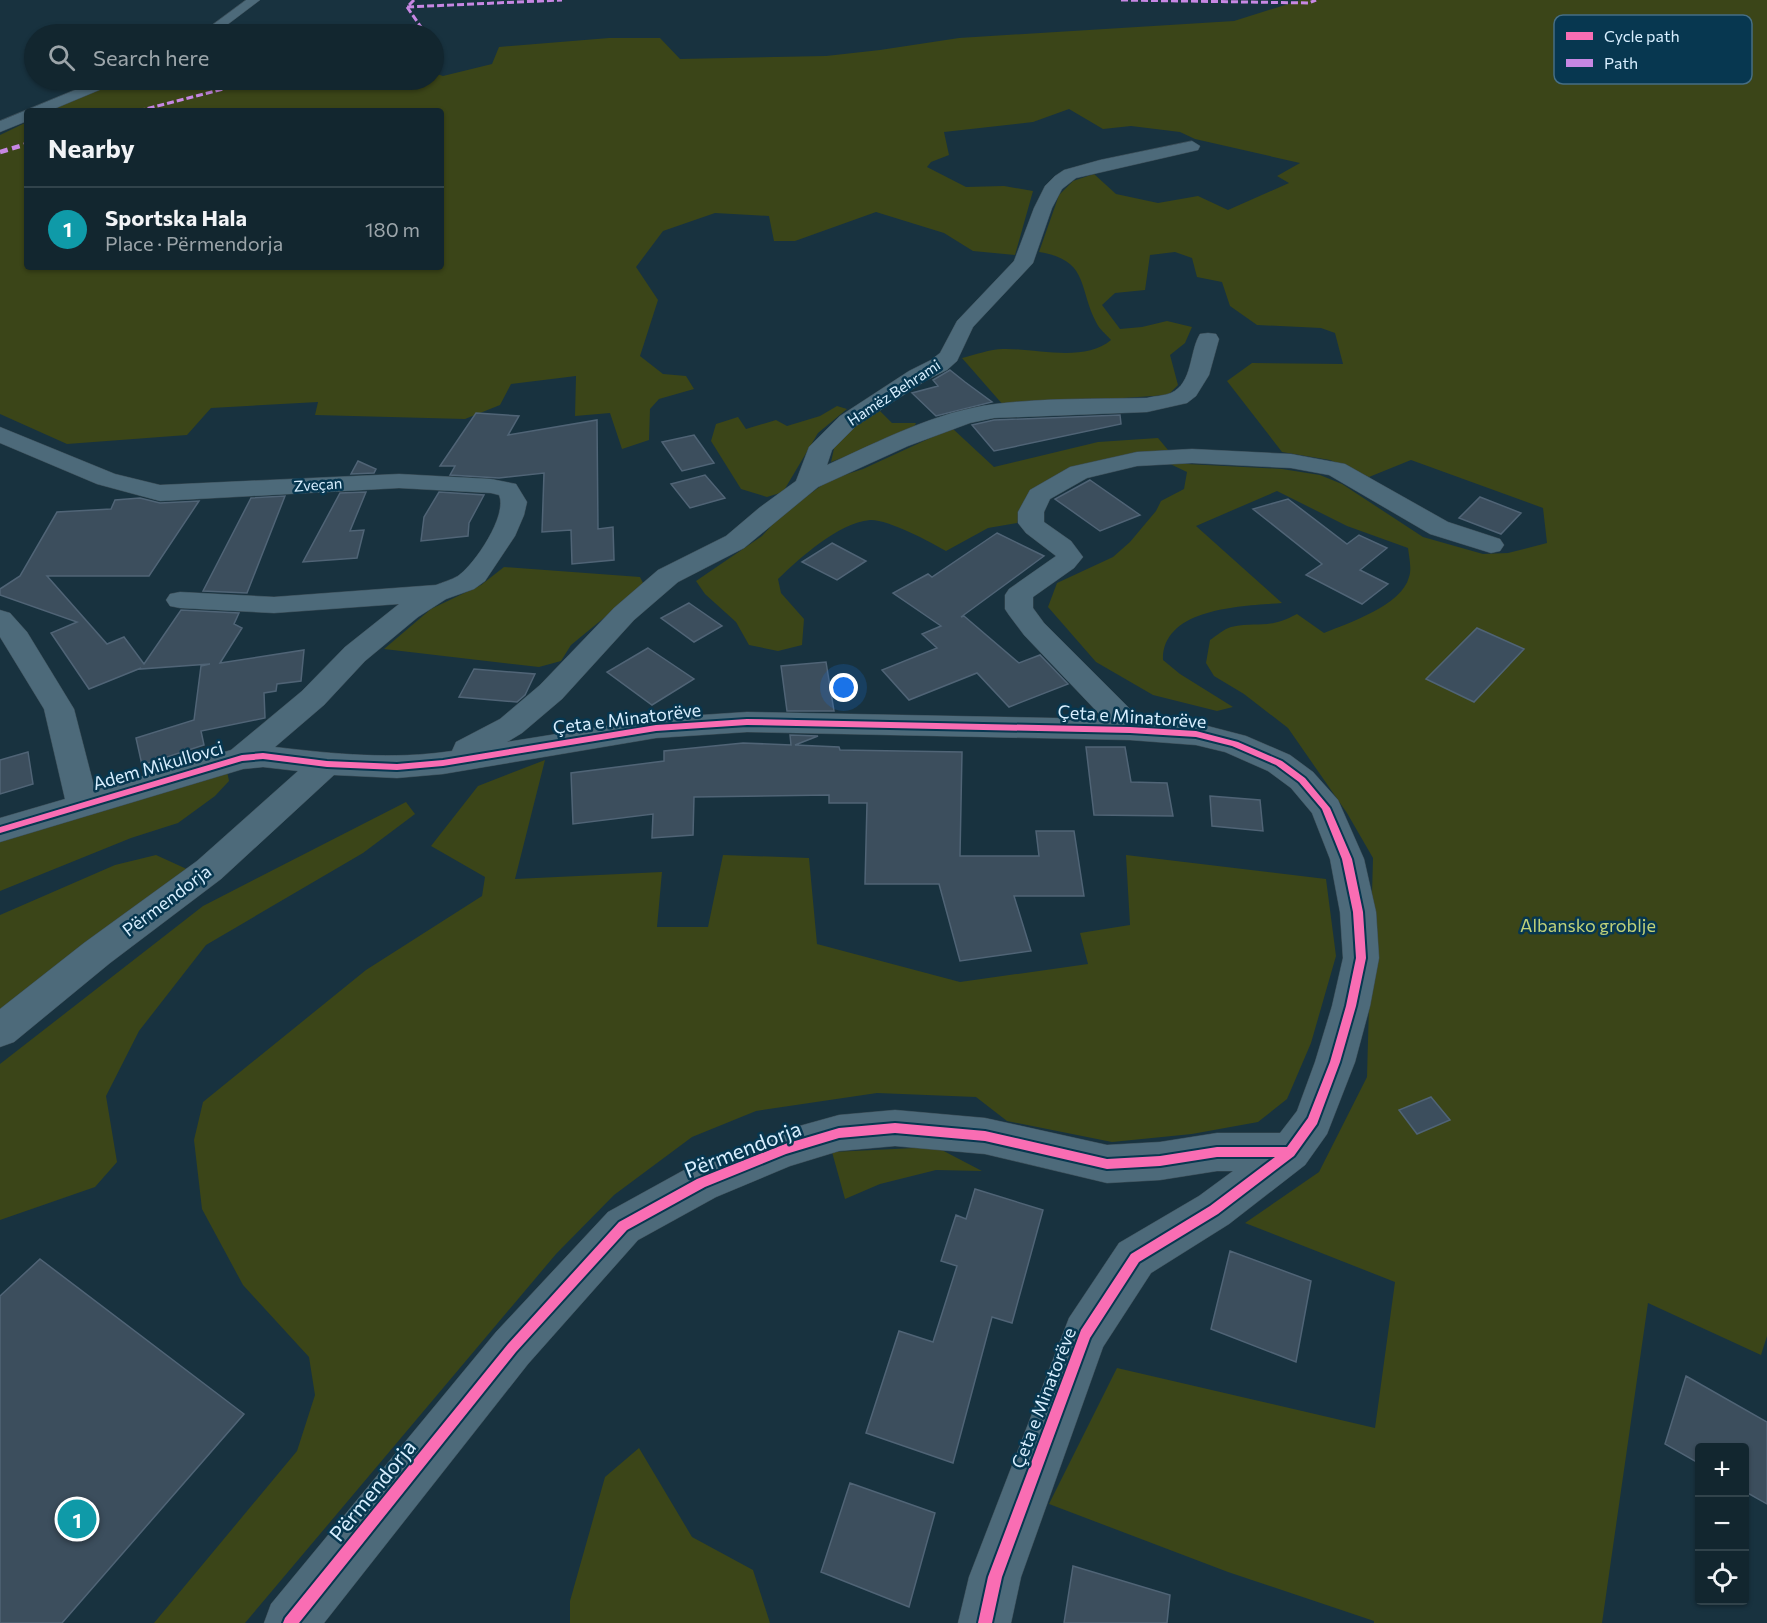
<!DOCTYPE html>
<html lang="en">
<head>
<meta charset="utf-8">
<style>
	body { margin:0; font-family:Commissioner,sans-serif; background:#1f323b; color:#f1f3f6 }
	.controls { position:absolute; right:18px; bottom:18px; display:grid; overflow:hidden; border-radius:6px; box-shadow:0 2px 4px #0004 }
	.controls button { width:54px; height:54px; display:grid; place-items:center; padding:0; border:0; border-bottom:2px solid #31434b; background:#12262f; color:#f1f3f6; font:30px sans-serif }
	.you { position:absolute; left:844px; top:688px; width:21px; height:21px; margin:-15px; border:4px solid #fff; border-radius:50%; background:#1a73e8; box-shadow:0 0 0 9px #1a73e833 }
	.badge { display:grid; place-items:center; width:39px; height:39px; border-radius:50%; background:#db2777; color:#fff; font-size:20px; font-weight:700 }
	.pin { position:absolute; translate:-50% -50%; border:3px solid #fff; box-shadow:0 2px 6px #0006 }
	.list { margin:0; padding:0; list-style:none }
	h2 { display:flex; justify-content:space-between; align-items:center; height:78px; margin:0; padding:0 24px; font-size:26px }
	h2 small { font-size:20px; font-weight:400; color:#9ca5aa }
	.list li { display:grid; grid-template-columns:39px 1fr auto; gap:18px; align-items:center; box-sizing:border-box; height:84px; padding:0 24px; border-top:2px solid #31434b }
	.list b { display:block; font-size:22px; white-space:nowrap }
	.list p { margin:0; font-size:20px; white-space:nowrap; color:#9ca5aa }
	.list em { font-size:20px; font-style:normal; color:#9ca5aa }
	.icon { flex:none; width:33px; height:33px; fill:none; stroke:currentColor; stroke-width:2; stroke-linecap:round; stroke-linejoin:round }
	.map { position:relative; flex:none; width:1767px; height:1623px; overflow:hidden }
	.search { position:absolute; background:#12262f; box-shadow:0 2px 4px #0004; left:24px; top:24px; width:420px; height:66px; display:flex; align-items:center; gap:15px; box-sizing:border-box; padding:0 21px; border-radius:33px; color:#9ca5aa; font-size:22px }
	.panel { position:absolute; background:#12262f; box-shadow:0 2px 4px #0004; left:24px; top:108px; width:420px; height:162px; border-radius:6px }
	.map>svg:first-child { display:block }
	.green { fill:#3b4518 }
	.building { fill:#3c4e5d; stroke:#506476; stroke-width:1.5 }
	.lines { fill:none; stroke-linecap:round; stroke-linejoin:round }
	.street-casing { stroke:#3b4d57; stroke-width:1 }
	.street { fill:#4d6a7a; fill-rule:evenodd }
	.quiet-far1 { stroke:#c787e3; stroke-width:3; stroke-dasharray:7 3; stroke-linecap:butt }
	.quiet { stroke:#c787e3; stroke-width:4.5; stroke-dasharray:8 4.5; stroke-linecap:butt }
	.cycleway-casing { stroke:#073750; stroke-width:4 }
	.cycleway { fill:#f96db3; fill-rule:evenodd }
	.labels { text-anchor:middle; stroke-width:5; stroke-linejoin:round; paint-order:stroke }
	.far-street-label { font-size:15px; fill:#d8efff; stroke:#073750 }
	.street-label { font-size:18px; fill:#d8efff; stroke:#073750 }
	.park-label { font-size:18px; fill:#c1d279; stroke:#073750 }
	.near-street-label { font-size:21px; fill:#d8efff; stroke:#073750 }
	.key { fill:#073750; stroke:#466e84; stroke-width:1.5 }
	.key-label { font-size:16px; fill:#d8efff }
</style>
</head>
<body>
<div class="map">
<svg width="1767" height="1623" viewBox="0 0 1767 1623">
	<rect width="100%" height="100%" fill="#18323f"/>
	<!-- green -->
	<path class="green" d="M1301,0H1767V1336L1761,1355L1648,1303L1602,1623H1374V1621L1228,1572L1049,1504L1117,1368L1375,1428L1395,1282L1245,1223L1319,1172L1367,1077L1373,858L1347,813L1288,728L1244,694L1214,676L1206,663L1210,640C1216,636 1224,629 1231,627C1259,621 1267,630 1297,614L1324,633C1349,623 1402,605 1409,577C1412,569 1409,557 1408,548L1347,526L1277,491L1196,526L1282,603C1244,606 1162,607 1163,660L1180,674L1233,707L1217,711L1153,695L1096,662L1048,607L1057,583L1113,557L1130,542L1156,511L1161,501L1184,489L1187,472L1168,463L1282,469L1320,475L1342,484L1423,537L1483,554L1508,553L1547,543L1543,508L1411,460L1369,477L1330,460L1282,452L1227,381L1252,363L1343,364L1335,333L1321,328L1257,325L1230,306L1222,282L1197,277L1192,258L1175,252L1150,255L1145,290L1115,293L1102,305L1120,329L1142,327L1167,321L1192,327L1185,343L1170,355L1178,385L1168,395L1004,406L962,358C975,355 990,349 1003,349C1035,348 1084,363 1111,340C1106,334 1099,329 1096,322C1078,287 1089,260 1039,252L1059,195L1073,181L1094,174L1116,194L1158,203L1198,196L1228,210L1289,183L1277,176L1300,163L1195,139L1180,132L1131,126L1103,129L1069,109L1033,122L944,132L949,155L931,162L927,167L966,187L1004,186L1033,191L1015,255L973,251L944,233L876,212L795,241H774L769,216L715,213L663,231L636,267L658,300L640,356L663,374L686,376L694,389L659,399L650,409L649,440L622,449L610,413L575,416L576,376L511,384L500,405L465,419L315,415L318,402L211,408L187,435L67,444L0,414V135L27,122V267H441V111H50L77,96L124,80L207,88H237L262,80H434V73L443,76L492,64L499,47L609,38H660L680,59L826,56L880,50L959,38L1234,21Z
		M837,406L847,409L818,433L783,492L767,497L741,489L711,441L716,424L738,417L746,429L776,420L787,426L820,416Z
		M877,408L892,423H916L912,431L831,462L835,444Z
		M952,428L994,467L1098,442L1158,438L1168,450L1122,456L1025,504L1017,523L988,528L946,551C931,542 887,519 870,520C838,523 800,558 778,579L781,593L804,619L802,645L778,651L749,645L736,622L705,594L696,581L762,536L781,515L829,480L863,469Z
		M504,567L640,577L644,585L571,645L561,661L539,667L384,649L431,609L481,585Z
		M545,760L515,879L662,872L657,927H708L723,855L809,858L817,944L960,982L1088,964L1080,933L1130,925L1126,855L1326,879L1336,956L1311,1043L1287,1099L1258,1122L1192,1134L1112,1142L1007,1121L976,1097L877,1093L756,1111L692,1137L614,1195L556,1254L245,1623H154L297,1451L315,1395L309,1357L243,1285L202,1209L194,1140L203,1102L366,970L482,896L485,877L431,846L478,786Z
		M227,771L229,781L215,796L178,823L131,838L0,891V839Z
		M406,802L415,814L363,853L206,945L139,1031L106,1096L117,1162L95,1187L0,1220V1064L203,906Z
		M156,855L191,871L0,1012V915L115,865Z
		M936,1147L982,1171L936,1170L880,1184L845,1199L832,1152Z
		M639,1448L692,1537L753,1570L770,1623H570V1601L605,1477Z"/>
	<!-- building -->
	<path class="building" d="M950,370L965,382L992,402L936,416L912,393L938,386L933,380Z
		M476,413L519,416L508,435L597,420L598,529L613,527L614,560L572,564L571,530L542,532L544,473L499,478L450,475L455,466H440Z
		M1120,415L1121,424L994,451L972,425L994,420Z
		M694,435L714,463L682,471L662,442Z
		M358,461L376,469L374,473L351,474Z
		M705,475L725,498L690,508L671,484Z
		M1090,480L1140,515L1100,531L1055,499Z
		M366,492L350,531L364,530L357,558L303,562L340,493Z
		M439,492L484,495L469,523L468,536L421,541L424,517Z
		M285,496L247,593L203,591L251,498Z
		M1480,497L1521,513L1501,534L1459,518Z
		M140,498L160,503L199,501L149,576H47L107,644L124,637L144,664L181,610L239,613L234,624L242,628L220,663L304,650L301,681L277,684L276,691L264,693L265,718L201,731L204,745L142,765L136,738L194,720L201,666L210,664L140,669L141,668L89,689L51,633L77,622L0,595V589L20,576L57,512L111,509L115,500Z
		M1288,499L1347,544L1359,535L1387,548L1360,570L1388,584L1362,604L1306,575L1322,564L1253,509Z
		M997,533L1044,556L961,617L964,616L1019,663L1040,655L1068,684L1009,707L977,673L909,700L882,670L937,648L922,634L941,626L893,593L928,574L932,577Z
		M832,543L866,561L837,580L802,562Z
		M689,603L722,626L694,642L661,618Z
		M1477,628L1524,649L1474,702L1426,679Z
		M648,648L694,679L652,705L607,672Z
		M826,662L834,711H787L781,666Z
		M474,669L535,674L525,695L517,702L459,697Z
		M790,735L818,736L795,745L839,747L840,750L962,752L960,856H1039L1036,831H1074L1084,896H1014L1031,951L960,961L939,884H865L867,803H829V795L694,797L693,835L652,838L653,814L573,824L571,773L664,761V751L743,743L791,745Z
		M1086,747H1125L1131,782L1167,783L1173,816L1094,815Z
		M28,752L33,784L0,794V760Z
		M1210,796L1260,800L1263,831L1212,826Z
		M1431,1097L1450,1120L1417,1134L1399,1110Z
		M975,1189L1043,1210L1012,1323L992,1317L953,1463L866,1433L899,1331L933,1342L957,1266L941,1261L956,1215L966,1219Z
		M1230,1251L1311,1281L1296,1362L1211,1329Z
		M40,1259L244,1414L62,1623H0V1296Z
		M1686,1376L1767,1422V1504L1744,1491V1448H1700V1464L1665,1444Z
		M850,1483L935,1513L909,1607L821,1572Z
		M1073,1566L1170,1595L1167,1623H1064Z"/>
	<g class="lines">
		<defs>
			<path id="street" d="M246,0H260L215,34H200Z
				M99,80H118L116,83L49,111H27V121L0,132V121Z
				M1192,141L1200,146L1198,150L1076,178L1062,189L1052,208L1033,263L973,327L957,361L947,370L925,381L856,426L832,450L827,465C880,441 937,411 995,404C1045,398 1097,399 1147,398C1154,396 1164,396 1171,393C1193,383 1189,352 1200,334L1208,333L1216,334L1219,339L1209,375L1196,396L1187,403L1147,412L994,418L970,423L908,446L818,487L744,548L678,582L634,620L562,699L522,733L507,742L656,718L747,712L1104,719L1024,635L1009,615L1005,609V595L1009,589L1056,556L1026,533L1018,523V512L1030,490L1070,467L1137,452L1192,449L1291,454L1345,464L1448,522L1500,539L1504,545L1500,551L1491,553L1430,534L1329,475L1291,468L1192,463L1137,466L1087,478L1050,499L1044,512V522L1071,541L1083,557L1074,568L1033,597V608L1044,623L1141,720L1196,723L1246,736L1290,755L1313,772L1338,800L1364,859L1376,912L1379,958L1370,1006L1355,1062L1327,1134L1305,1165L1229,1224L1151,1273L1103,1347L1021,1577L1011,1623H958L969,1577L1069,1318L1119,1243L1199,1196L1233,1171H1217L1160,1180L1107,1183L985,1154L895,1146L839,1151L790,1166L716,1197L638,1240L528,1364L324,1623H264L271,1604L496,1332L608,1212L686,1169L785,1130L839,1115L895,1110L985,1118L1107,1145L1160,1142L1217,1133H1280L1297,1111L1315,1062L1332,1006L1343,958L1340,912L1330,859L1312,813L1291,788L1268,771L1225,752L1196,745L1130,740L747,732L656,738L443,774L397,778L334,775L221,879L110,963L14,1042L0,1047V1009L84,943L197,861L298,771L263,767L243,769L0,842V818L65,799L44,709L0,637V610L10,613L27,632L74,709L95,790L231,750L302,691L345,647L399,604L274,613L180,608L170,606L166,600L170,594L180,592L274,597L436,585C443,582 451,580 458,576C475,564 508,515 499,495L491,493L399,488L160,501L97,484L0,443V427L115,474L160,485L399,474L491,479L516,484L527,502L524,515L515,536L485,581L474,589L446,599L418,617L365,661L324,705L275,747C334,754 393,760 452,751L456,742L500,719L540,685L614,608L658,570L726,536L759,508L796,481L809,447L840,416L909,371L931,360L940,353L957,321L1014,261L1034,208L1045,186L1055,176L1064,170L1100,160Z"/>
		</defs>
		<!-- street casing -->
		<use href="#street" class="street-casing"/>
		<!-- street -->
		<use href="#street" class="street"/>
		<!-- quiet-far1 -->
		<path class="quiet-far1" d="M414,0L407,7L562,0
			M1121,0L1309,3L1316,0
			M407,7L425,33L421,34
			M138,111L258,80"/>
		<!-- quiet -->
		<path class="quiet" d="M0,152L27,144"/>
		<defs>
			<path id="cycleway" d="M747,719L1130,727L1196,731L1238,742L1282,761L1305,778L1330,808L1352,859L1363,912L1366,958L1356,1006L1340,1062L1317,1124L1294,1156L1218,1214L1139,1262L1090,1338L1002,1577L992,1623H978L988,1577L1081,1330L1131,1254L1210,1206L1275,1157H1217L1160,1166L1107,1169L985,1141L895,1133L839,1138L786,1154L705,1187L627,1230L516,1352L299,1623H283L285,1618L508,1344L619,1222L697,1179L785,1144L839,1128L895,1123L985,1131L1107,1159L1160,1156L1217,1147H1287L1308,1118L1330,1062L1346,1006L1356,958L1353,912L1342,859L1322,809L1299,782L1276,765L1232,746L1196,737L1130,733L747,725L656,731L443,766L397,770L327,767L263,759L242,761L0,833V827L242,755L263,753L327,761L397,764L443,760L656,725Z"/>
		</defs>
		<!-- cycleway casing -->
		<use href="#cycleway" class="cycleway-casing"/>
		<!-- cycleway -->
		<use href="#cycleway" class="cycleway"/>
	</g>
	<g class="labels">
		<!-- far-street labels -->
		<g class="far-street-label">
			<text transform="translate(894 393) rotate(-33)" y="5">Hamëz Behrami</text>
			<text transform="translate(318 485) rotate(-4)" y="5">Zveçan</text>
		</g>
		<!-- street labels -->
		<g class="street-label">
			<text transform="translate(1132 717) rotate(4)" y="6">Çeta e Minatorëve</text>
			<text transform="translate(627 719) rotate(-7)" y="6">Çeta e Minatorëve</text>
			<text transform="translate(158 766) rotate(-16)" y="6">Adem Mikullovci</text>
			<text transform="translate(167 901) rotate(-37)" y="6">Përmendorja</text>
			<text transform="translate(1044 1398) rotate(-69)" y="6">Çeta e Minatorëve</text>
		</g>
		<!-- park labels -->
		<g class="park-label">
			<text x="1588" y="932">Albansko groblje</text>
		</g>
		<!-- near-street labels -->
		<g class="near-street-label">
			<text transform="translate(743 1150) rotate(-21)" y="7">Përmendorja</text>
			<text transform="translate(373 1491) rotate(-51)" y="7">Përmendorja</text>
		</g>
	</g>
	<!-- legend -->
	<rect x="1554" y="15" width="198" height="69" rx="9" class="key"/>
	<rect x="1566" y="32" width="27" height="8" fill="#f96db3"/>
	<rect x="1566" y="59" width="27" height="8" fill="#c787e3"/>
	<g class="key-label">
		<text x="1604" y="42">Cycle path</text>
		<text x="1604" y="69">Path</text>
	</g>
</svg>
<div class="controls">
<button>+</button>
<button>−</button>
<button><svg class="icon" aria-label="locate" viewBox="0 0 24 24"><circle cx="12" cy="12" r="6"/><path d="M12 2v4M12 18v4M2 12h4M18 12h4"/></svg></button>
</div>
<div class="you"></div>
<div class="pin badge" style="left:77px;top:1519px;background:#0f9aa8">1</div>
<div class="search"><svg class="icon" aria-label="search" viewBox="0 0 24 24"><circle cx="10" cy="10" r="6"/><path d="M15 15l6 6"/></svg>Search here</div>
<section class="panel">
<h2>Nearby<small></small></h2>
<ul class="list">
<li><span class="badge" style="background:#0f9aa8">1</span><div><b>Sportska Hala</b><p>Place · Përmendorja</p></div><em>180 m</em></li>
</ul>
</section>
</div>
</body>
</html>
